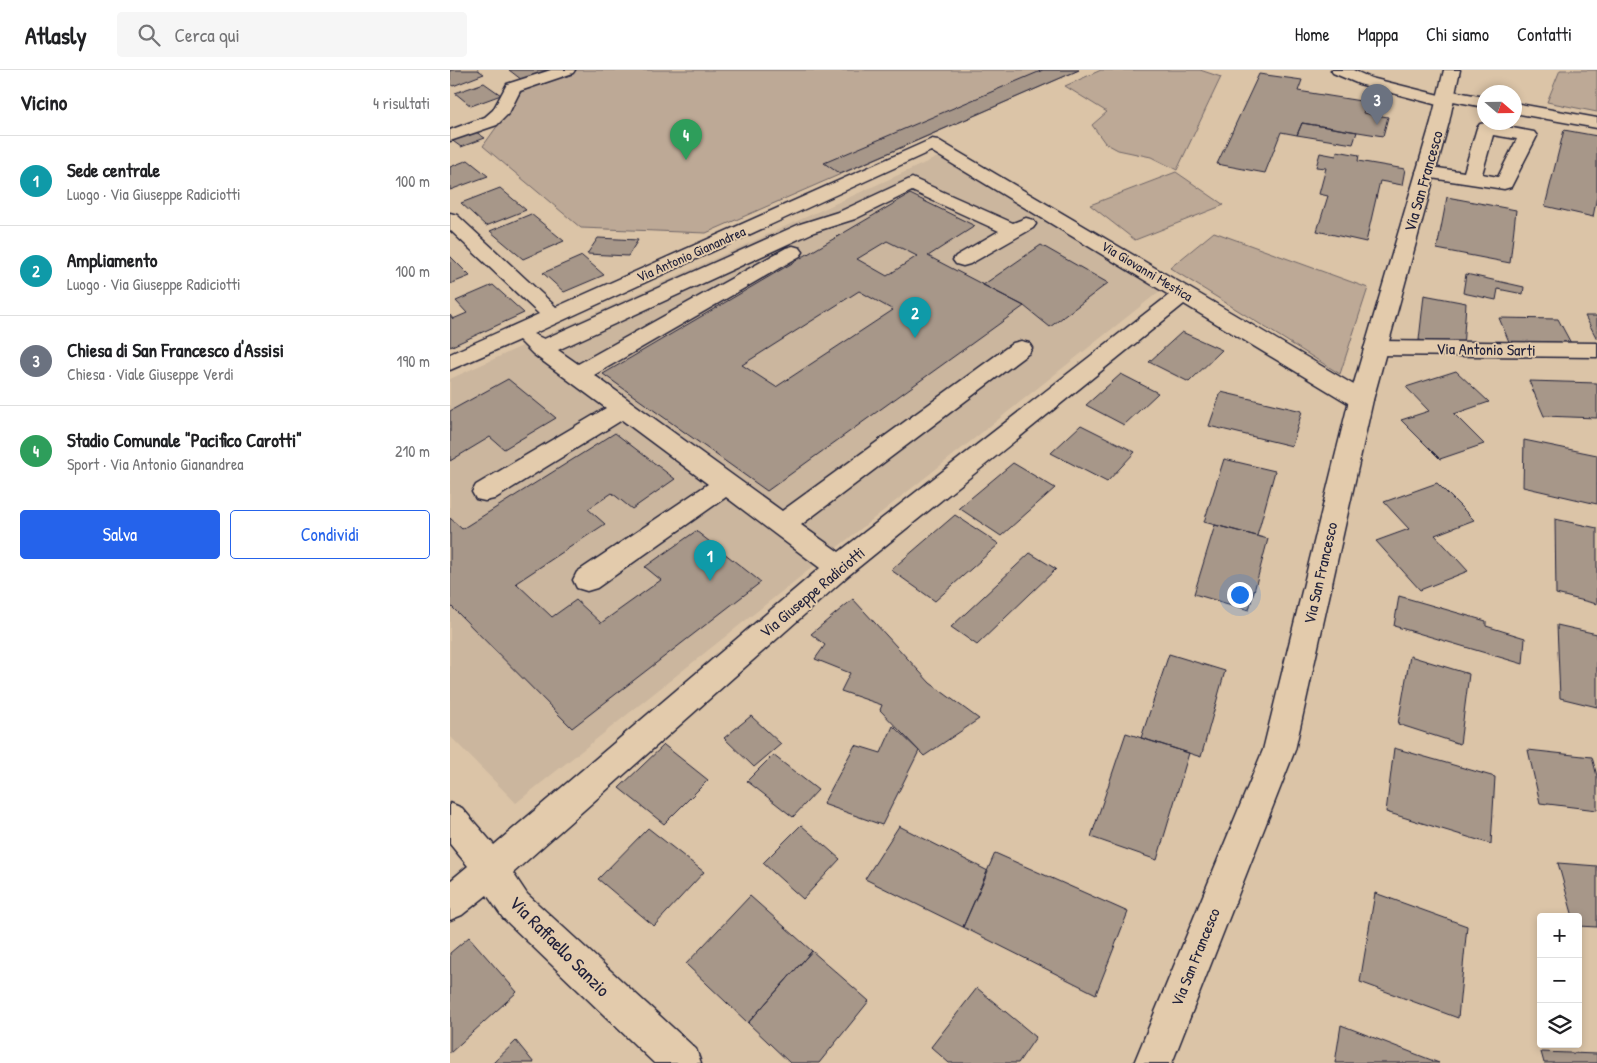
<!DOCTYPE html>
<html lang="it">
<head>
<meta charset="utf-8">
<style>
	body { margin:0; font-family:"Patrick Hand",sans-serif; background:#f6f6f6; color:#202124 }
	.controls { position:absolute; right:15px; bottom:15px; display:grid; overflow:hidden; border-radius:5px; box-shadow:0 2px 8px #0003 }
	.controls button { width:45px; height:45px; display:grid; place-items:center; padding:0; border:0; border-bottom:1px solid #e0e0e0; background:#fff; color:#202124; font:25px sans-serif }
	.compass { position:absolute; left:1027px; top:15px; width:45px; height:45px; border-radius:50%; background:#fff; box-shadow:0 2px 8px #0003; rotate:110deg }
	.you { position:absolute; left:789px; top:524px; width:18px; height:18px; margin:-12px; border:4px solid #fff; border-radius:50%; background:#1a73e8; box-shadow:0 0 0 8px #1a73e833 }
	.badge { display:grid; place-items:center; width:32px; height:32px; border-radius:50%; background:#2563eb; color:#fff; font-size:16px; font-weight:700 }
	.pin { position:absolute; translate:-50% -41px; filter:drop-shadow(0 1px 2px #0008) }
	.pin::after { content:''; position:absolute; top:26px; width:18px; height:15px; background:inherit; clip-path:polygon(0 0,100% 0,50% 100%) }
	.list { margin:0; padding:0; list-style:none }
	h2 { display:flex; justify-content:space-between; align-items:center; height:65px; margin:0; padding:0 20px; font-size:21px }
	h2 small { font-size:16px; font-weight:400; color:#757577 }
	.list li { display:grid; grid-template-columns:32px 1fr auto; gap:15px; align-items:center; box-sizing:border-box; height:90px; padding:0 20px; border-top:1px solid #e0e0e0 }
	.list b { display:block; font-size:19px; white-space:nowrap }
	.list p { margin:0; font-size:16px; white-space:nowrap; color:#757577 }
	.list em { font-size:16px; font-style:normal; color:#757577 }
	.actions { display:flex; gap:10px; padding:15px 20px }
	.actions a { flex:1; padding:11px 0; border:1px solid #2563eb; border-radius:5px; text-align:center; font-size:18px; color:#2563eb }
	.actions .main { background:#2563eb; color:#fff }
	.icon { flex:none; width:28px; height:28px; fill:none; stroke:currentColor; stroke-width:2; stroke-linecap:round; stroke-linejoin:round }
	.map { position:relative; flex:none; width:1147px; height:993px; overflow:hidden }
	header { display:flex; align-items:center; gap:30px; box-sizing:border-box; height:70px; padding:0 25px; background:#fff; border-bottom:1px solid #e0e0e0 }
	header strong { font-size:24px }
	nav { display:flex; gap:28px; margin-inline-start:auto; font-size:18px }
	.search { width:350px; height:45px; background:#f6f6f6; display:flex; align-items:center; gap:12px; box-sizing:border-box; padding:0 18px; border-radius:5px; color:#757577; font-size:19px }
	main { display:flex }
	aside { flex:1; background:#fff }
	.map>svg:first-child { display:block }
	.built { fill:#cbb69e }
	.green { fill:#bda996; stroke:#706668 }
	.building { fill:#a79789; stroke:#22223b; fill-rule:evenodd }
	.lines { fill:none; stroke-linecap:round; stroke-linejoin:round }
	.minor-casing { stroke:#22223b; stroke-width:3 }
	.major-casing { stroke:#22223b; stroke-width:3 }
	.minor { fill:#e3cbac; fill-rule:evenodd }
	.major { fill:#e3cbac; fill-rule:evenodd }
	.labels { text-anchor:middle; stroke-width:4; stroke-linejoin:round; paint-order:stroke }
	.far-street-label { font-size:14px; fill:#22223b; stroke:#e3cbac }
	.street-label { font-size:16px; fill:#22223b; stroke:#e3cbac }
	.near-street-label { font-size:19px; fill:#22223b; stroke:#e3cbac }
</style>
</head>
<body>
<header>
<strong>Atlasly</strong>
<div class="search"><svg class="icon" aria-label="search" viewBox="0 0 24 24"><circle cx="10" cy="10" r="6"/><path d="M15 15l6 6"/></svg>Cerca qui</div>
<nav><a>Home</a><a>Mappa</a><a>Chi siamo</a><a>Contatti</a></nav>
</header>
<main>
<aside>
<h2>Vicino<small>4 risultati</small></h2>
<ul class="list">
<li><span class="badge" style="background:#0f9aa8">1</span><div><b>Sede centrale</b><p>Luogo · Via Giuseppe Radiciotti</p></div><em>100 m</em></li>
<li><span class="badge" style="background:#0f9aa8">2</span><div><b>Ampliamento</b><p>Luogo · Via Giuseppe Radiciotti</p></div><em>100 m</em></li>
<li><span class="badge" style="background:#6b7280">3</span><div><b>Chiesa di San Francesco d'Assisi</b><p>Chiesa · Viale Giuseppe Verdi</p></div><em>190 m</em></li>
<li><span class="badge" style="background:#2e9e5b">4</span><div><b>Stadio Comunale &quot;Pacifico Carotti&quot;</b><p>Sport · Via Antonio Gianandrea</p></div><em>210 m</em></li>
</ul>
<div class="actions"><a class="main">Salva</a><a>Condividi</a></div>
</aside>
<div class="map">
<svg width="1147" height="993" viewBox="0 0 1147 993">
	<rect width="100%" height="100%" fill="#dbc4a7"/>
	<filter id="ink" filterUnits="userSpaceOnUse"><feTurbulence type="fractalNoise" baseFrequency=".02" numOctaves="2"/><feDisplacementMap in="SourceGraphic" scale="10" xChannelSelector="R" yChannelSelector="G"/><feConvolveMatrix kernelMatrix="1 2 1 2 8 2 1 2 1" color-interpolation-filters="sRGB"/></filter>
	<g filter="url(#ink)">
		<!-- built -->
		<path class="built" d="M488,87L711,220L66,733L0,666V309Z"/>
		<!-- green -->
		<path class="green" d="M126,0H629L256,163L131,158L33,76L75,17Z
			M651,0H750L771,7L727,100L701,87L668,80L655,73L642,55L657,42L615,16Z
			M1110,0H1147V42L1097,32Z
			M726,102L774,135L685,170L640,135Z
			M764,162L918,218L890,304L720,198Z"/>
		<!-- building -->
		<path class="building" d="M0,0H28L34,4L3,16L0,14Z
			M59,0H101L72,10Z
			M593,0H629L390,104L374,93Z
			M809,4L852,10L848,21L917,32L913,43L938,47L933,66L852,53L847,65L831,62L815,103L767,94Z
			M34,13L51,25L21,36L5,23Z
			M852,53L907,62L903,74L847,65Z
			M23,60L35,68L11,77L0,69Z
			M1114,60L1147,66V126L1143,147L1095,136Z
			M887,81L909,85L908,91L955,99L952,115L930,111L916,172L867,161L878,126L869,124L876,98L866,97L870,83L886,86Z
			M18,90L38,106L0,120V97Z
			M50,118L76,140L36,156L11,133Z
			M460,124L525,156L478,186L574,236L317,421L153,304ZM437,171L467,186L437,206L407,189ZM409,221L443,240L326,317L292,295Z
			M997,127L1066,140L1060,193L987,179Z
			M81,144L114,171L73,189L40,161Z
			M148,168L188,170L178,186L137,184Z
			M591,175L658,213L600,257L574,236L533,215Z
			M0,186L20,206L0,214Z
			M132,186L154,205L114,222L93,203Z
			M1016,204L1074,217L1073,224L1048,219L1046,230L1013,223Z
			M43,215L74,243L0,277V245L3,249L17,243L6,231Z
			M974,225L1016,233L1013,279L969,270Z
			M1135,246H1147V269Z
			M1049,248L1108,249L1122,275L1060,274Z
			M732,262L772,280L739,312L699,292Z
			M1006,301L1039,332L1004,344L1034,374L990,389L951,350L979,341L956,317Z
			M671,304L708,323L674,355L636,335Z
			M58,309L106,348L54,379L40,367L0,391V341Z
			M1079,311L1147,313V348L1094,346Z
			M771,322L852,341L842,376L759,356Z
			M631,355L685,382L657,412L601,383Z
			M165,363L225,409L182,439L162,423L138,439L155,454L66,513L102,547L126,530L151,553L211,510L195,497L246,461L311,512L122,658L0,535V448L12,459Z
			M1074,370L1147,385V434L1073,417Z
			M774,389L825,401L807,466L754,452Z
			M563,393L605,418L551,466L509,438Z
			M987,413L1024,450L985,465L1018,501L970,520L926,471L959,459L934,432Z
			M505,445L549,474L485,531L441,500Z
			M1105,449L1147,458V534L1106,524Z
			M765,455L818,469L799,540L744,524Z
			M580,483L606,499L527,575L501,557Z
			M949,526L1036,551V556L1075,568L1073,594L944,556Z
			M403,529L480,613L529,649L474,686L430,640L432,635L391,621L400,603L365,589L375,575L361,564Z
			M1107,555L1147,564V637L1110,628Z
			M719,584L775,601L751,687L691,668Z
			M960,586L1019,604L1010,674L948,654Z
			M301,646L331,674L304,697L274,668Z
			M443,656L469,681L432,755L373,734L405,675L431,683Z
			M676,663L739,683L707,790L641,767Z
			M214,675L258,710L214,754L169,718Z
			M944,678L1045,707L1041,774L936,742Z
			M1078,680L1142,687L1147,706V740L1090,733Z
			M323,685L368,720L343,747L297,711Z
			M351,755L390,789L353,829L313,793Z
			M449,756L538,801L513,857L415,809Z
			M198,758L254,802L204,856L148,809Z
			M545,783L678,842L646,924L513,857Z
			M1108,793L1147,796V857L1128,856V847H1123Z
			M925,823L1017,856L1008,948L910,912Z
			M300,826L362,881L298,953L236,894Z
			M19,867L67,922L0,983V883Z
			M362,881L419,931L369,993H340L298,953Z
			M527,918L586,967L568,993H499L481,977Z
			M891,955L989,993H885Z
			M66,971L84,993H43Z
			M1091,982L1147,984V993H1094Z"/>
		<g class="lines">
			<defs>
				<path id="minor" d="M101,0H125L123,3L70,21L59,43L47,55L0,71V60L35,47L43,40L57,14Z
					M881,0H903L921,8L989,25L991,21L997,20L1034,27V37L1003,31L1001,36L995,37L909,14L883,3Z
					M1064,33L1147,48V58L1064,43Z
					M1036,53L1084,62L1087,66L1061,117L1054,119L968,106L966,102L968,98L975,96L1014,102L1027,58L1030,54ZM1043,65L1067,69L1048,107L1032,104Z
					M482,69L488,70L919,324L923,330L919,336L911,338L903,336L734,234L399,505L63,803L77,824L246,979L251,993H204L53,848L37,825L12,845L0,850V811L18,796L0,774V733L12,738L44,775L370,498L276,427L147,518L137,521L127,518L123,510L127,502L258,414L172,350L44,429L35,431L26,429L22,422L26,415L156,338L83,284L69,270L0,300V284L89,244L0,160V143L7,145L106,237ZM481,81L719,225L389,482L351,455L579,283L582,278L579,273L571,271L563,273L332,441L144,305L350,186L353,182L350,178L343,176L336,178L128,294L108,280L364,162L405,149L462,121L549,161L506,186L503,190L506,194L513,196L520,194L583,158L586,154L583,150L576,148L563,153L462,108L391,141L350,154L94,269L83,264Z
					M925,271L1147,273V287L925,285L917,283L914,278L917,273Z"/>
				<path id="major" d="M994,0H1010L999,52L923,330L845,680L722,993H684L813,680L899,330L981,52Z"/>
			</defs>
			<!-- minor casing -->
			<use href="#minor" class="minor-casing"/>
			<!-- major casing -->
			<use href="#major" class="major-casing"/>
			<!-- minor -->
			<use href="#minor" class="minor"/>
			<!-- major -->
			<use href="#major" class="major"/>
		</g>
	</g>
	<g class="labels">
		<!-- far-street labels -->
		<g class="far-street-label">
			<text transform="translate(241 184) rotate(-24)" y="5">Via Antonio Gianandrea</text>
			<text transform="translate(697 201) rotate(31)" y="5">Via Giovanni Mestica</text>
		</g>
		<!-- street labels -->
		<g class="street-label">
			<text transform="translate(973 111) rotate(-74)" y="6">Via San Francesco</text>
			<text transform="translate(1036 279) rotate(1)" y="6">Via Antonio Sarti</text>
			<text transform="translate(870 503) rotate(-77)" y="6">Via San Francesco</text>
			<text transform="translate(362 522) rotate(-40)" y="6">Via Giuseppe Radiciotti</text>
			<text transform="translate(745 887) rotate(-68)" y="6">Via San Francesco</text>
		</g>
		<!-- near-street labels -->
		<g class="near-street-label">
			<text transform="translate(110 876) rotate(45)" y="7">Via Raffaello Sanzio</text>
		</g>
	</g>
</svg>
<div class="controls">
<button>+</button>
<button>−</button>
<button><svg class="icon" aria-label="layers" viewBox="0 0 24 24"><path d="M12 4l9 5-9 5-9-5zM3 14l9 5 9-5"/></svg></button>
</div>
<svg class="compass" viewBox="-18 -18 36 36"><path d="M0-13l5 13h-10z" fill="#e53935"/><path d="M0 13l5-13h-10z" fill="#757577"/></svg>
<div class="you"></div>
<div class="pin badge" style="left:260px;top:511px;background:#0f9aa8">1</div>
<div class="pin badge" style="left:465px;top:268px;background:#0f9aa8">2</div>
<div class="pin badge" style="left:927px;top:55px;background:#6b7280">3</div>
<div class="pin badge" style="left:236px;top:90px;background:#2e9e5b">4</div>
</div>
</main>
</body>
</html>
